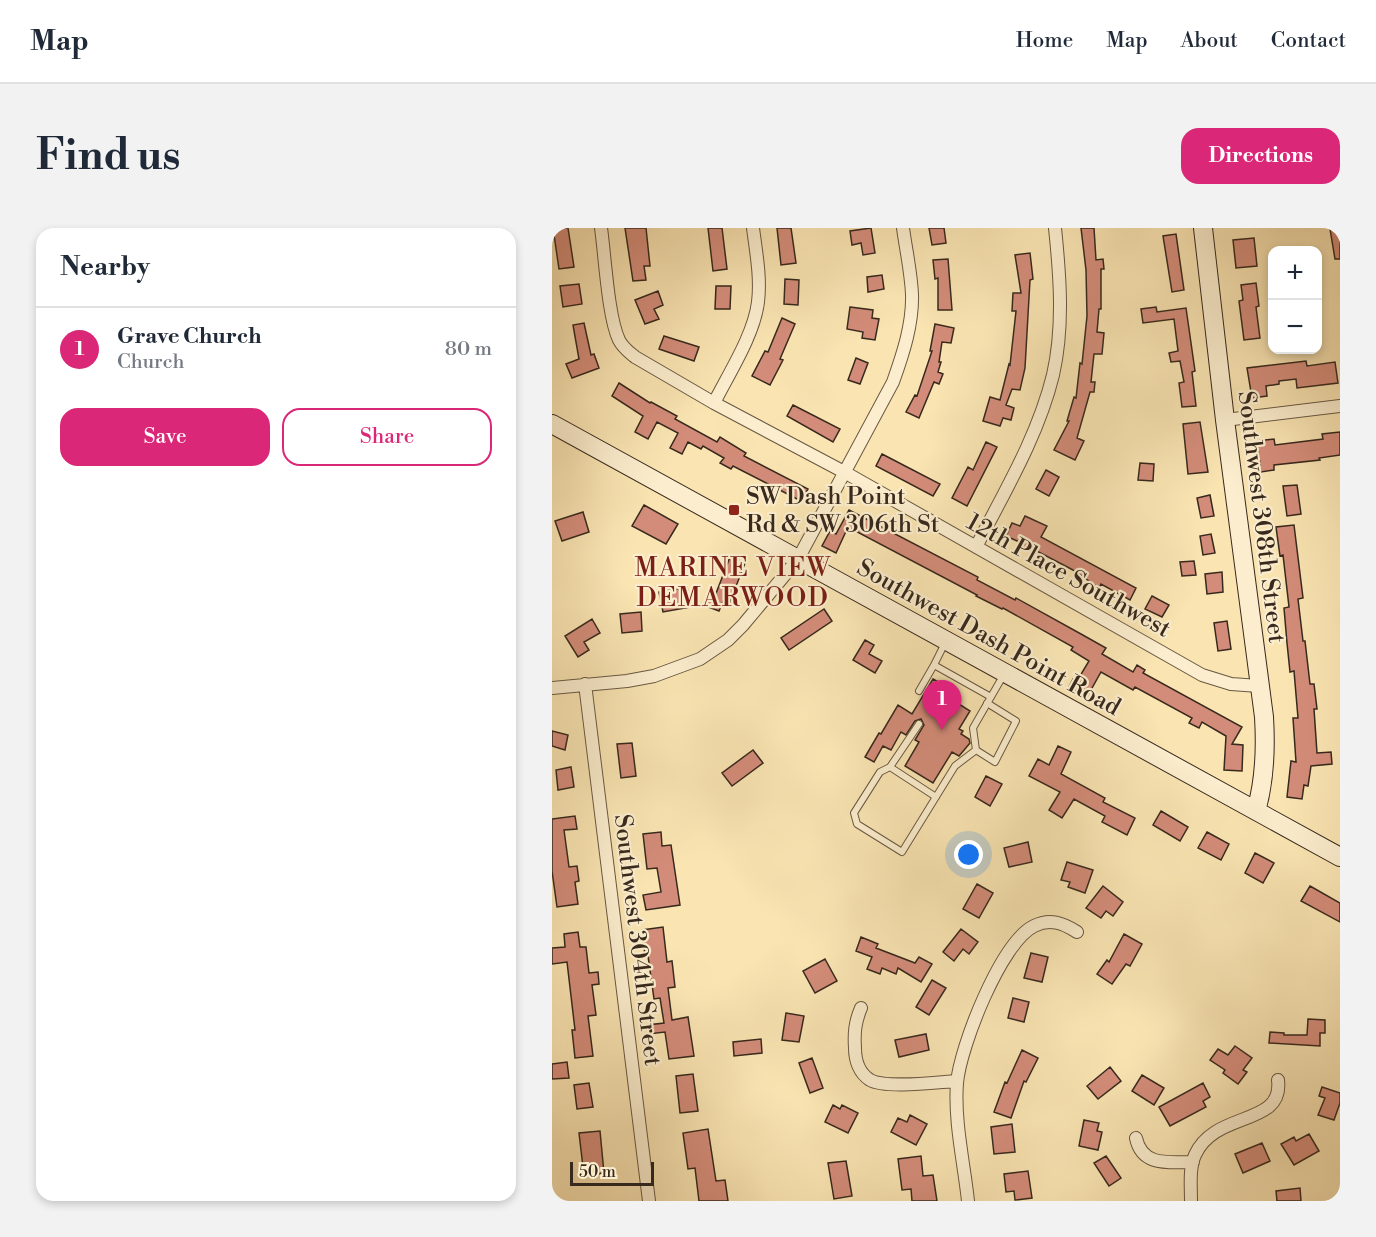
<!DOCTYPE html>
<html lang="en">
<head>
<meta charset="utf-8">
<style>
	body { margin:0; font-family:"Libre Bodoni",serif; background:#f2f2f3; color:#1f2937 }
	.controls { position:absolute; right:18px; top:18px; display:grid; overflow:hidden; border-radius:12px; box-shadow:0 3px 9px #0003 }
	.controls button { width:54px; height:54px; display:grid; place-items:center; padding:0; border:0; border-bottom:2px solid #e0e1e3; background:#fff; color:#1f2937; font:30px sans-serif }
	.scale { position:absolute; left:18px; bottom:15px; width:84px; box-sizing:border-box; padding-left:6px; border:3px solid #37291d; border-top:0; font-size:16px; line-height:21px; white-space:nowrap; color:#37291d; -webkit-text-stroke:4px #fbedcd; paint-order:stroke }
	.you { position:absolute; left:417px; top:627px; width:21px; height:21px; margin:-15px; border:4px solid #fff; border-radius:50%; background:#1a73e8; box-shadow:0 0 0 9px #1a73e833 }
	.badge { display:grid; place-items:center; width:39px; height:39px; border-radius:50%; background:#db2777; color:#fff; font-size:20px; font-weight:700 }
	.pin { position:absolute; translate:-50% -50px; filter:drop-shadow(0 2px 3px #0008) }
	.pin::after { content:''; position:absolute; top:32px; width:21px; height:18px; background:inherit; clip-path:polygon(0 0,100% 0,50% 100%) }
	.list { margin:0; padding:0; list-style:none }
	h2 { display:flex; justify-content:space-between; align-items:center; height:78px; margin:0; padding:0 24px; font-size:26px }
	h2 small { font-size:20px; font-weight:400; color:#747a83 }
	.list li { display:grid; grid-template-columns:39px 1fr auto; gap:18px; align-items:center; box-sizing:border-box; height:84px; padding:0 24px; border-top:2px solid #e0e1e3 }
	.list b { display:block; font-size:22px; white-space:nowrap }
	.list p { margin:0; font-size:20px; white-space:nowrap; color:#747a83 }
	.list em { font-size:20px; font-style:normal; color:#747a83 }
	.actions { display:flex; gap:12px; padding:18px 24px }
	.actions a { flex:1; padding:14px 0; border:2px solid #db2777; border-radius:18px; text-align:center; font-size:21px; color:#db2777 }
	.actions .main { background:#db2777; color:#fff }
	.map { position:relative; flex:none; width:788px; height:973px; overflow:hidden; border-radius:18px }
	header { display:flex; align-items:center; gap:36px; box-sizing:border-box; height:84px; padding:0 30px; background:#fff; border-bottom:2px solid #e0e1e3 }
	header strong { font-size:28px }
	nav { display:flex; gap:33px; margin-inline-start:auto; font-size:21px }
	.intro { display:flex; align-items:center; justify-content:space-between; box-sizing:border-box; height:144px; padding:0 36px }
	h1 { margin:0; font-size:42px }
	.button { padding:15px 27px; border-radius:18px; background:#db2777; color:#fff; font-size:21px; font-weight:700 }
	main { display:flex; gap:36px; padding:0 36px }
	aside { flex:1; background:#fff; border-radius:18px; box-shadow:0 3px 9px #0003 }
	.map>svg:first-child { display:block }
	.building { fill:#d38c79; stroke:#37291d; stroke-width:1.5 }
	.lines { fill:none; stroke-linecap:round; stroke-linejoin:round }
	.lane-casing { stroke:#685842; stroke-width:8 }
	.street-casing { stroke:#685842; stroke-width:14 }
	.secondary-casing { stroke:#37291d; stroke-width:20 }
	.lane { stroke:#fbedcd; stroke-width:6 }
	.street { stroke:#fbedcd; stroke-width:12 }
	.secondary { stroke:#fbedcd; stroke-width:18 }
	.poi-dot { fill:#8f2418; stroke:#fbedcd; stroke-width:2 }
	.labels { text-anchor:middle; stroke-width:4.5; stroke-linejoin:round; paint-order:stroke }
	.poi-label { font-size:24px; fill:#37291d; stroke:#fbedcd; text-anchor:start }
	.street-label { font-size:24px; fill:#37291d; stroke:#fbedcd }
	.neighbourhood-label { font-size:26px; letter-spacing:1.5px; fill:#7a1f14; stroke:#fbedcd }
</style>
</head>
<body>
<header>
<strong>Map</strong>
<nav><a>Home</a><a>Map</a><a>About</a><a>Contact</a></nav>
</header>
<div class="intro"><h1>Find us</h1><a class="button">Directions</a></div>
<main>
<aside>
<h2>Nearby<small></small></h2>
<ul class="list">
<li><span class="badge">1</span><div><b>Grave Church</b><p>Church</p></div><em>80 m</em></li>
</ul>
<div class="actions"><a class="main">Save</a><a>Share</a></div>
</aside>
<div class="map">
<svg width="788" height="973" viewBox="0 0 788 973">
	<rect width="100%" height="100%" fill="#f9e4b2"/>
	<filter id="stains"><feTurbulence type="fractalNoise" baseFrequency=".00333" numOctaves="4"/><feColorMatrix values="0 0 0 0 .2 0 0 0 0 .09 0 0 0 0 .02 0 0 0 .5 -.17"/></filter>
	<radialGradient id="worn" r=".72"><stop offset=".6" stop-color="#630" stop-opacity="0"/><stop offset="1" stop-color="#630" stop-opacity=".3"/></radialGradient>
	<!-- building -->
	<path class="building" d="M1,0H16L22,39L7,41Z
		M73,0H94L98,38H92L94,52L81,53Z
		M156,0H170L175,41L161,43Z
		M225,0H239L244,35L229,37Z
		M319,0L323,25L311,27L309,15L300,17L298,3Z
		M377,0H392L394,15L380,17Z
		M529,0H542L544,32L551,31L552,41H549V81H547L545,104L552,105L550,126H542L539,154H543L542,164H538L525,210L532,213L523,232L502,222L517,193H515L522,169L524,170L528,135L530,136L535,88L534,42Z
		M788,0V31H783L778,1Z
		M624,6L632,62L620,64L611,8Z
		M702,10L705,38L684,40L681,12Z
		M478,25L481,51L478,52L473,140L468,162L460,161L454,177L462,180L459,192L451,190L448,198L431,193L438,169L448,172L457,136L458,137L464,83H460L461,65H469L463,27Z
		M396,31L400,82H386V50L383,51L381,32Z
		M330,47L332,61L316,64L315,49Z
		M233,51L247,52L246,77L232,76Z
		M704,55L707,78L704,79L708,110L692,112L687,73L691,72L689,57Z
		M27,56L30,76L11,79L8,58Z
		M164,58H179L178,81H163Z
		M106,63L111,77L102,81L107,91L93,96L83,72Z
		M298,79L321,82L320,90L327,91L323,112L310,110L311,104L295,101Z
		M604,79L605,84L634,80L643,143L640,144L644,178L630,179L627,155L632,154L628,133L619,134L617,125L626,123L622,91L591,95L589,81Z
		M230,90L243,96L228,131L231,132L218,157L200,148L213,123L216,124Z
		M32,95L39,127L42,126L47,140L20,150L14,136L27,131L21,97Z
		M383,96L402,100L399,115L390,114L387,134H389L386,144L391,146L387,156L382,154L367,190L354,184L363,167L365,168L380,123H378Z
		M112,108L147,119L142,133L107,121Z
		M304,130L316,135L308,156L296,152Z
		M754,133L755,138L783,134L786,155L745,160L744,151L727,153V156L714,158L715,168L700,170L695,140Z
		M67,155L98,175L99,174L125,188L123,191L165,214L168,209L194,225L192,228L256,261L249,273L181,238L179,241L168,235L172,230L151,218L149,221L136,214L130,226L118,220L126,205L105,194L96,211L83,204L91,188L60,168Z
		M241,177L288,201L281,214L235,188Z
		M648,194L656,244L636,246L631,196Z
		M788,204V227L767,230L768,232L722,237V242L709,244L705,213L722,211L723,217L771,211L770,206Z
		M434,214L445,219L415,278L400,270L416,239L421,242Z
		M330,226L388,256L381,268L324,238Z
		M588,235L602,236L601,253L586,252Z
		M494,242L507,249L497,268L484,261Z
		M745,257L749,286L735,288L731,258Z
		M658,267L662,288L649,290L645,270Z
		M92,277L126,296L114,316L80,298Z
		M297,282L426,349L425,352L463,372L464,370L529,406L554,420L550,426L581,444L585,437L593,442L591,445L690,499L680,516L691,517L690,543L672,542L674,508L650,494L647,500L637,495L640,490L583,459L581,462L549,444L535,469L517,459L521,451L525,453L537,433L519,422L521,419L451,380L450,381L424,368L425,367L296,299L284,325L270,318L278,303L284,306Z
		M31,284L37,304L10,313L3,293Z
		M473,288L495,298L489,309L584,360L578,372L549,356L547,360L521,342L483,322L482,325L470,319L472,316L454,308L460,295L468,298Z
		M742,297L751,370L746,371L751,413H753L758,456H762L765,481H762L765,525L779,524L780,536L759,538L756,558L752,557L750,571L735,569L739,533L744,534L741,490H746L742,443L738,444L735,415L732,380L737,379L731,327L728,328L724,299Z
		M659,306L663,325L651,327L648,308Z
		M178,329L193,335L178,374L172,371L167,383L154,378L159,366L163,368Z
		M642,333L644,347L630,348L628,334Z
		M670,344L671,364L655,366L653,346Z
		M135,359L139,379L111,384L107,364Z
		M600,368L617,377L610,389L593,381Z
		M272,381L280,393L237,422L229,410Z
		M89,384L90,403L70,405L68,386Z
		M40,391L48,405L32,414L37,422L26,429L13,408Z
		M675,393L679,421L666,423L662,395Z
		M313,412L322,417L317,426L330,433L323,445L301,432Z
		M381,451L395,459L391,466L418,483L407,501L411,503L409,506L417,511L418,515L407,528L400,524L381,555L353,538L367,514L363,512L372,497L369,491L363,493L354,507L349,504L339,522L331,518L322,534L313,529L327,505L329,506L346,477L360,486Z
		M0,503L16,507L13,522L0,518Z
		M80,515L84,548L69,550L65,516Z
		M506,518L519,524L509,546L553,570L551,574L583,590L575,607L550,594L553,588L522,571L510,590L497,582L508,564L477,548L486,531L497,537Z
		M201,522L211,535L180,558L170,545Z
		M19,539L22,559L6,562L4,542Z
		M434,548L450,556L438,578L423,569Z
		M609,583L636,599L628,613L601,597Z
		M23,588L25,601L12,602L17,639L25,638L27,653L23,654L26,676L5,679L0,643V591Z
		M109,604L110,618L119,617L128,677L94,682L91,667L109,664L105,640L95,641L91,606Z
		M655,604L677,616L669,632L646,620Z
		M476,614L480,634L457,639L452,620Z
		M703,625L722,635L711,655L693,645Z
		M515,634L541,642L533,665L516,659L518,654L509,652Z
		M425,656L441,665L427,690L411,681Z
		M551,658L571,674L561,688L554,683L549,690L534,680Z
		M758,658L788,675V694L749,673Z
		M111,699L115,734L120,733L123,759L116,760L120,792L136,789L142,828L117,831L113,804L96,806L95,797L112,795L108,770L102,771L96,728H93L90,702Z
		M409,701L426,714L417,726L411,721L402,733L391,724Z
		M26,704L28,719H34L37,745L46,744L47,756L40,757L44,787L36,788L41,828L23,830L20,802H23L15,734L0,736V720L13,719L12,706Z
		M572,706L590,716L578,738L574,736L560,756L545,746L555,732L557,734Z
		M309,709L326,716L324,720L363,735L367,729L380,736L369,754L346,740L344,746L330,740L328,746L315,741L320,729L304,723Z
		M479,725L496,729L490,754L472,750Z
		M273,731L285,753L263,765L251,743Z
		M380,752L394,760L377,787L364,779Z
		M461,770L477,774L472,794L456,790Z
		M234,785L252,788L247,814L230,812Z
		M756,791L773,792V805H768V818L717,815L718,804L732,805V807H755Z
		M374,806L377,822L347,829L343,812Z
		M209,811L210,825L182,828L181,814Z
		M683,818L700,830L691,842L695,844L686,856L671,845L673,842L658,832L666,821L676,827Z
		M470,822L486,830L474,854L472,853L459,890L442,884L453,854L455,855Z
		M260,830L271,860L258,865L247,835Z
		M15,834L17,850L0,851V836Z
		M558,839L569,853L546,871L535,858Z
		M141,846L146,883L128,885L124,848Z
		M590,847L612,860L602,877L580,863Z
		M37,855L41,879L25,881L22,857Z
		M651,855L658,869L651,873L654,879L618,898L607,879Z
		M770,859L788,865V875L782,892L766,887L773,870L767,868Z
		M281,877L288,881L290,877L306,885L296,905L273,894Z
		M358,887L375,896L364,917L339,904L346,890L355,894Z
		M532,892L547,895L545,903L550,904L546,922L527,918Z
		M460,896L463,924L442,926L439,899Z
		M156,901L164,953L173,952L176,973H147L143,940L136,941L131,905Z
		M48,903L52,945L32,948L27,905Z
		M757,906L767,923L742,937L729,916L742,909L744,913Z
		M710,915L718,933L691,945L683,926Z
		M369,928L371,948L381,947L385,973H360L359,961L350,962L346,931Z
		M554,928L569,950L557,958L542,935Z
		M294,933L300,968L282,971L276,935Z
		M476,943L480,970L463,972L462,963L454,964L452,946Z
		M748,960L749,973H725L724,963Z"/>
	<g class="lines">
		<defs>
			<path id="lane" d="M393,415L382,437L439,469
				M367,463L382,437
				M435,475L464,493L443,534L424,522L421,500L451,448
				M367,496L338,539L328,544L302,585L305,596L350,624L403,538L424,522
				M338,539L384,569"/>
			<path id="street" d="M49,0C53,28 56,89 67,112C71,120 77,124 83,129L162,175L294,245L650,447L679,456L707,458
				M162,175C177,145 202,107 206,74C209,49 204,24 201,0
				M673,192L788,178
				M424,319C453,263 486,208 501,147C512,99 508,48 503,0
				M33,456L97,973
				M0,460L75,453L102,448L148,431L176,412L191,397L246,331L341,154C351,126 361,96 360,66C359,44 354,22 351,0
				M309,780C303,794 302,805 303,820C303,832 307,845 318,852C334,861 386,854 405,853
				M584,910C590,939 617,934 641,934
				M416,973C412,935 402,893 405,855C408,819 449,714 482,698C498,690 511,695 525,704
				M639,973C639,958 637,940 643,927C663,882 732,899 726,852"/>
			<path id="secondary" d="M651,0L673,192L712,489C714,522 713,552 704,583
				M0,196L788,629"/>
		</defs>
		<!-- lane casing -->
		<use href="#lane" class="lane-casing"/>
		<!-- street casing -->
		<use href="#street" class="street-casing"/>
		<!-- secondary casing -->
		<use href="#secondary" class="secondary-casing"/>
		<!-- lane -->
		<use href="#lane" class="lane"/>
		<!-- street -->
		<use href="#street" class="street"/>
		<!-- secondary -->
		<use href="#secondary" class="secondary"/>
	</g>
	<!-- markers -->
	<rect class="poi-dot" x="176" y="276" width="12" height="12" rx="3"/>
	<g class="labels">
		<!-- poi labels -->
		<g class="poi-label">
			<text x="194" y="276">SW Dash Point<tspan x="194" dy="28">Rd &amp; SW 306th St</tspan></text>
		</g>
		<!-- street labels -->
		<g class="street-label">
			<text transform="translate(710 289) rotate(83)" y="8">Southwest 308th Street</text>
			<text transform="translate(517 347) rotate(29)" y="8">12th Place Southwest</text>
			<text transform="translate(437 409) rotate(29)" y="8">Southwest Dash Point Road</text>
			<text transform="translate(86 712) rotate(83)" y="8">Southwest 304th Street</text>
		</g>
		<!-- neighbourhood labels -->
		<g class="neighbourhood-label">
			<text x="181" y="348">MARINE VIEW<tspan x="181" dy="30">DEMARWOOD</tspan></text>
		</g>
	</g>
	<rect width="100%" height="100%" filter="url(#stains)"/>
	<rect width="100%" height="100%" fill="url(#worn)"/>
</svg>
<div class="controls">
<button>+</button>
<button>−</button>
</div>
<div class="scale">50 m</div>
<div class="you"></div>
<div class="pin badge" style="left:390px;top:502px">1</div>
</div>
</main>
</body>
</html>
